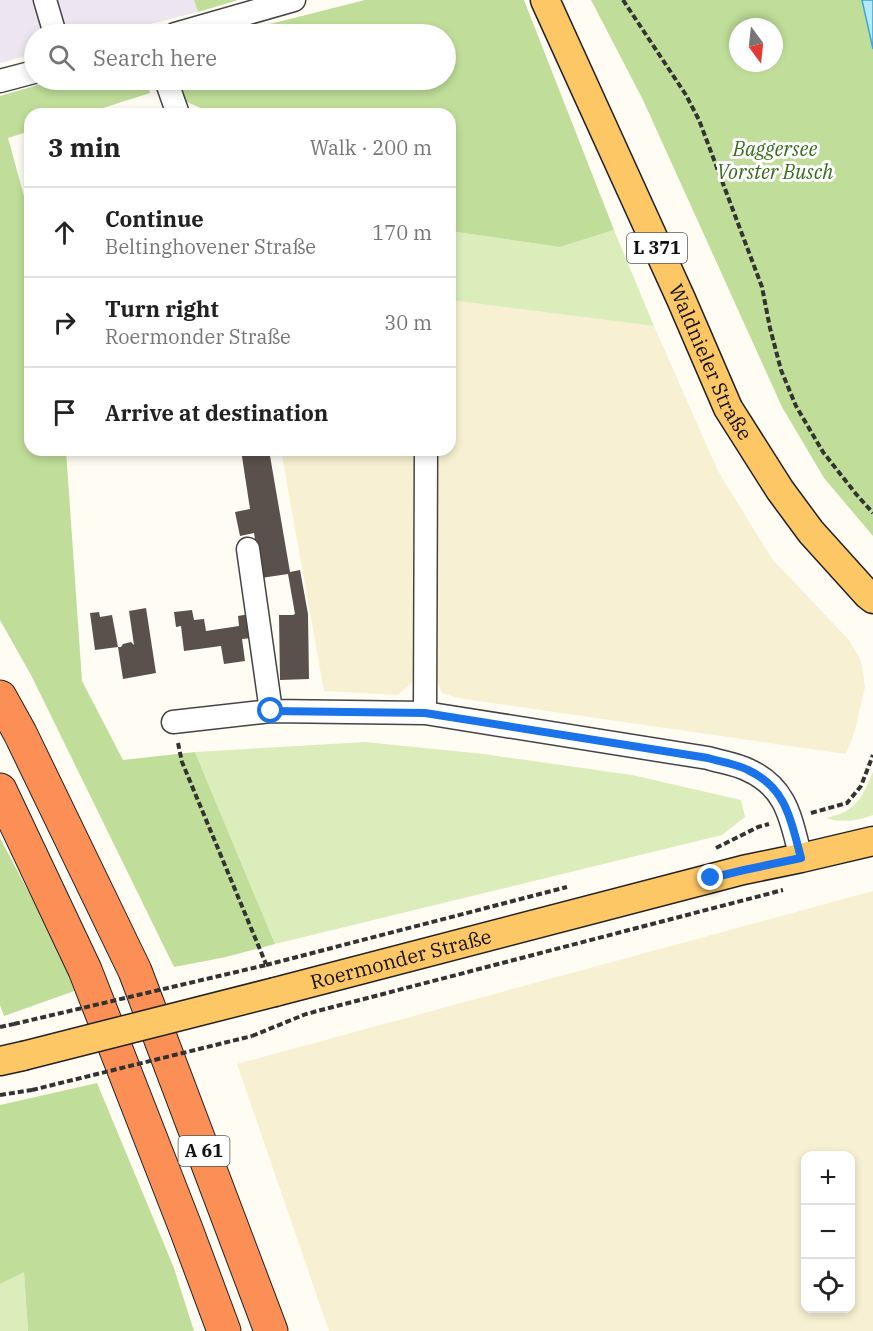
<!DOCTYPE html>
<html lang="en">
<head>
<meta charset="utf-8">
<style>
	body { margin:0; font-family:"IBM Plex Serif",serif; background:#f6f6f6; color:#222 }
	.controls { position:absolute; right:18px; bottom:18px; display:grid; overflow:hidden; border-radius:12px; box-shadow:0 3px 9px #0003 }
	.controls button { width:54px; height:54px; display:grid; place-items:center; padding:0; border:0; border-bottom:2px solid #e0e0e0; background:#fff; color:#222; font:30px sans-serif }
	.compass { position:absolute; left:729px; top:18px; width:54px; height:54px; border-radius:50%; background:#fff; box-shadow:0 3px 9px #0003; rotate:165deg }
	.stop { position:absolute; width:18px; height:18px; margin:-14px; border:4px solid #1a73e8; border-radius:50%; background:#fff }
	.stop.end { background:#1a73e8; border-color:#fff; box-shadow:0 2px 6px #0008 }
	.list { margin:0; padding:0; list-style:none }
	h2 { display:flex; justify-content:space-between; align-items:center; height:78px; margin:0; padding:0 24px; font-size:26px }
	h2 small { font-size:20px; font-weight:400; color:#767676 }
	.list li { display:grid; grid-template-columns:39px 1fr auto; gap:18px; align-items:center; box-sizing:border-box; height:90px; padding:0 24px; border-top:2px solid #e0e0e0 }
	.list b { display:block; font-size:22px; white-space:nowrap }
	.list p { margin:0; font-size:20px; white-space:nowrap; color:#767676 }
	.list em { font-size:20px; font-style:normal; color:#767676 }
	.icon { flex:none; width:33px; height:33px; fill:none; stroke:currentColor; stroke-width:2; stroke-linecap:round; stroke-linejoin:round }
	.map { position:relative; flex:none; width:873px; height:1331px; overflow:hidden }
	.search { position:absolute; background:#fff; box-shadow:0 3px 9px #0003; left:24px; top:24px; width:432px; height:66px; display:flex; align-items:center; gap:15px; box-sizing:border-box; padding:0 21px; border-radius:33px; color:#767676; font-size:22px }
	.panel { position:absolute; background:#fff; box-shadow:0 3px 9px #0003; left:24px; top:108px; width:432px; height:348px; border-radius:18px }
	.map>svg:first-child { display:block }
	.industrial { fill:#ede5ef }
	.farmland { fill:#f7f0d2; fill-rule:evenodd }
	.green { fill:#daedba }
	.forest { fill:#c0de99; fill-rule:evenodd }
	.water { fill:#b6e8f9; stroke:#39a8d4; stroke-width:1.5 }
	.building { fill:#5a504c }
	.lines { fill:none; stroke-linecap:round; stroke-linejoin:round }
	.minor-casing { stroke:#444; stroke-width:25 }
	.major-casing { stroke:#222; stroke-width:31 }
	.highway-casing { stroke:#222; stroke-width:35 }
	.path { stroke:#333; stroke-width:4; stroke-dasharray:6 3; stroke-linecap:butt }
	.minor { stroke:#fff; stroke-width:22 }
	.major { stroke:#fec765; stroke-width:28 }
	.highway { stroke:#fb8f56; stroke-width:33 }
	.major-bridge-casing { stroke:#222; stroke-width:31; stroke-linecap:butt }
	.path-bridge { stroke:#333; stroke-width:4; stroke-dasharray:6 3; stroke-linecap:butt }
	.major-bridge { stroke:#fec765; stroke-width:28 }
	.route { stroke:#1a73e8; stroke-width:8 }
	.labels { text-anchor:middle; stroke-width:6; stroke-linejoin:round; paint-order:stroke }
	.shield { fill:#fff; stroke:#585858; stroke-width:1.5 }
	.shield-label { font-size:18px; font-weight:bold; fill:#111 }
	.park-label { font-size:20px; font-style:italic; fill:#366d1c; stroke:#fff }
	.street-label { font-size:20px; fill:#111; stroke:#fff }
</style>
</head>
<body>
<div class="map">
<svg width="873" height="1331" viewBox="0 0 873 1331">
	<rect width="100%" height="100%" fill="#fffcf4"/>
	<!-- industrial -->
	<path class="industrial" d="M0,0H194L198,12L111,34H34V54L0,63Z"/>
	<!-- farmland -->
	<path class="farmland" d="M450,300L654,326L718,471L772,559L849,640L861,661L865,687L854,734L846,754L458,698L442,693L435,677L437,450H450Z
		M281,450H422L417,678L398,695L324,691Z
		M873,891V1331H329L237,1064ZM806,1156H850V1308H806Z"/>
	<!-- green -->
	<path class="green" d="M614,230L654,326L450,300V231L560,247Z
		M365,742L484,754L632,775L741,800L745,817L722,835L275,944L195,752Z
		M873,772V815C856,821 843,823 826,818C833,816 843,814 849,809C862,801 867,785 873,772Z
		M24,1271L28,1331H0V1284Z"/>
	<!-- forest -->
	<path class="forest" d="M194,0H238L198,12Z
		M365,0H524L614,230L560,247L450,231V114H278L252,112L215,114L182,100L177,80H446V34H230Z
		M591,0H862L873,49V536L824,478L782,407L643,100ZM738,27H774V63H738Z
		M55,80H147L150,93L84,114H30V131L8,138L30,218V450H66L82,681L123,760L195,752L275,944L226,957L174,967L32,677L0,620V96Z
		M0,838L80,989L4,1016L0,1005Z
		M97,1083L174,1268L194,1331H28L24,1272L0,1284V1105Z"/>
	<!-- water -->
	<path class="water" d="M862,0H873V49Z"/>
	<!-- building -->
	<path class="building" d="M241,450H269L290,572L300,570L308,614L309,679L280,680L279,615H293L295,614L288,574L261,578L254,533L240,536L235,512L250,509Z
		M146,608L156,673L123,679L118,647L95,650L90,613L99,612L100,617L112,615L118,647H121L123,644L131,642L134,645L129,611Z
		M192,610L194,620L204,619L206,631L239,626L238,616L249,614L253,638L242,639L245,661L224,664L221,646L184,651L181,626L176,627L174,612Z"/>
	<g class="lines">
		<defs>
			<path id="minor" d="M45,0L55,34
				M175,34L294,0
				M166,80L178,114
				M0,81L34,72
				M248,549L271,711
				M425,713L426,450
				M173,722L271,711L425,713L708,758C721,762 736,764 748,770C788,788 791,821 801,858"/>
			<g id="major">
				<path id="s1" d="M545,0L681,299L728,408L780,490L811,532L868,595L873,599"/>
				<path id="s2" d="M275,992L743,870L801,858L873,841"/>
				<path d="M0,1061L23,1056"/>
			</g>
			<path id="highway" d="M0,697L20,733L135,971L271,1331
				M0,790L85,970L186,1229L224,1331"/>
		</defs>
		<!-- minor casing -->
		<use href="#minor" class="minor-casing"/>
		<!-- major casing -->
		<use href="#major" class="major-casing"/>
		<!-- highway casing -->
		<use href="#highway" class="highway-casing"/>
		<!-- path -->
		<path class="path" d="M623,0L686,95L699,120L762,287L770,328L781,370L796,406L823,452L856,494L873,513
			M178,743L182,762L266,964
			M811,813L847,803L861,786L873,755
			M716,848L758,827L769,824
			M266,965L567,887
			M0,1027L14,1024
			M252,1036L306,1014L783,890
			M0,1095L32,1090"/>
		<!-- minor -->
		<use href="#minor" class="minor"/>
		<!-- major -->
		<use href="#major" class="major"/>
		<!-- highway -->
		<use href="#highway" class="highway"/>
		<defs>
			<path id="major-bridge" d="M23,1056L275,992"/>
		</defs>
		<!-- major-bridge casing -->
		<use href="#major-bridge" class="major-bridge-casing"/>
		<!-- path-bridge -->
		<path class="path-bridge" d="M14,1024L266,965
			M32,1090L252,1036"/>
		<!-- major-bridge -->
		<use href="#major-bridge" class="major-bridge"/>
	</g>
	<g class="lines">
		<!-- route -->
		<path class="route" d="M271,711L425,713L708,758C721,762 736,764 748,770C787,788 791,821 801,858L744,870L711,878"/>
	</g>
	<g class="labels">
		<!-- shield labels -->
		<g class="shield">
			<rect x="627" y="233" width="60" height="30" rx="4.5"/>
			<rect x="178.5" y="1136" width="51" height="30" rx="4.5"/>
		</g>
		<g class="shield-label">
			<text x="657" y="254">L 371</text>
			<text x="204" y="1157">A 61</text>
		</g>
		<!-- park labels -->
		<g class="park-label">
			<text x="775" y="156">Baggersee<tspan x="775" dy="23">Vorster Busch</tspan></text>
		</g>
		<!-- street labels -->
		<g class="street-label">
			<text dy="7" stroke="none"><textPath href="#s1" startOffset="398">Waldnieler Straße</textPath></text>
			<text dy="7" stroke="none"><textPath href="#s2" startOffset="130">Roermonder Straße</textPath></text>
		</g>
	</g>
</svg>
<div class="controls">
<button>+</button>
<button>−</button>
<button><svg class="icon" aria-label="locate" viewBox="0 0 24 24"><circle cx="12" cy="12" r="6"/><path d="M12 2v4M12 18v4M2 12h4M18 12h4"/></svg></button>
</div>
<svg class="compass" viewBox="-18 -18 36 36"><path d="M0-13l5 13h-10z" fill="#e53935"/><path d="M0 13l5-13h-10z" fill="#767676"/></svg>
<div class="stop" style="left:271px;top:711px"></div>
<div class="stop end" style="left:711px;top:878px"></div>
<div class="search"><svg class="icon" aria-label="search" viewBox="0 0 24 24"><circle cx="10" cy="10" r="6"/><path d="M15 15l6 6"/></svg>Search here</div>
<section class="panel">
<h2>3 min<small>Walk · 200 m</small></h2>
<ul class="list">
<li><svg class="icon" aria-label="ahead" viewBox="0 0 24 24"><path d="M12 20V5M6 11l6-6 6 6"/></svg><div><b>Continue</b><p>Beltinghovener Straße</p></div><em>170 m</em></li>
<li><svg class="icon" aria-label="right" viewBox="0 0 24 24"><path d="M7 20v-9h11M14 6l5 5-5 5"/></svg><div><b>Turn right</b><p>Roermonder Straße</p></div><em>30 m</em></li>
<li><svg class="icon" aria-label="arrive" viewBox="0 0 24 24"><path d="M6 21V4h12l-3 4 3 4H6"/></svg><div><b>Arrive at destination</b></div></li>
</ul>
</section>
</div>
</body>
</html>
